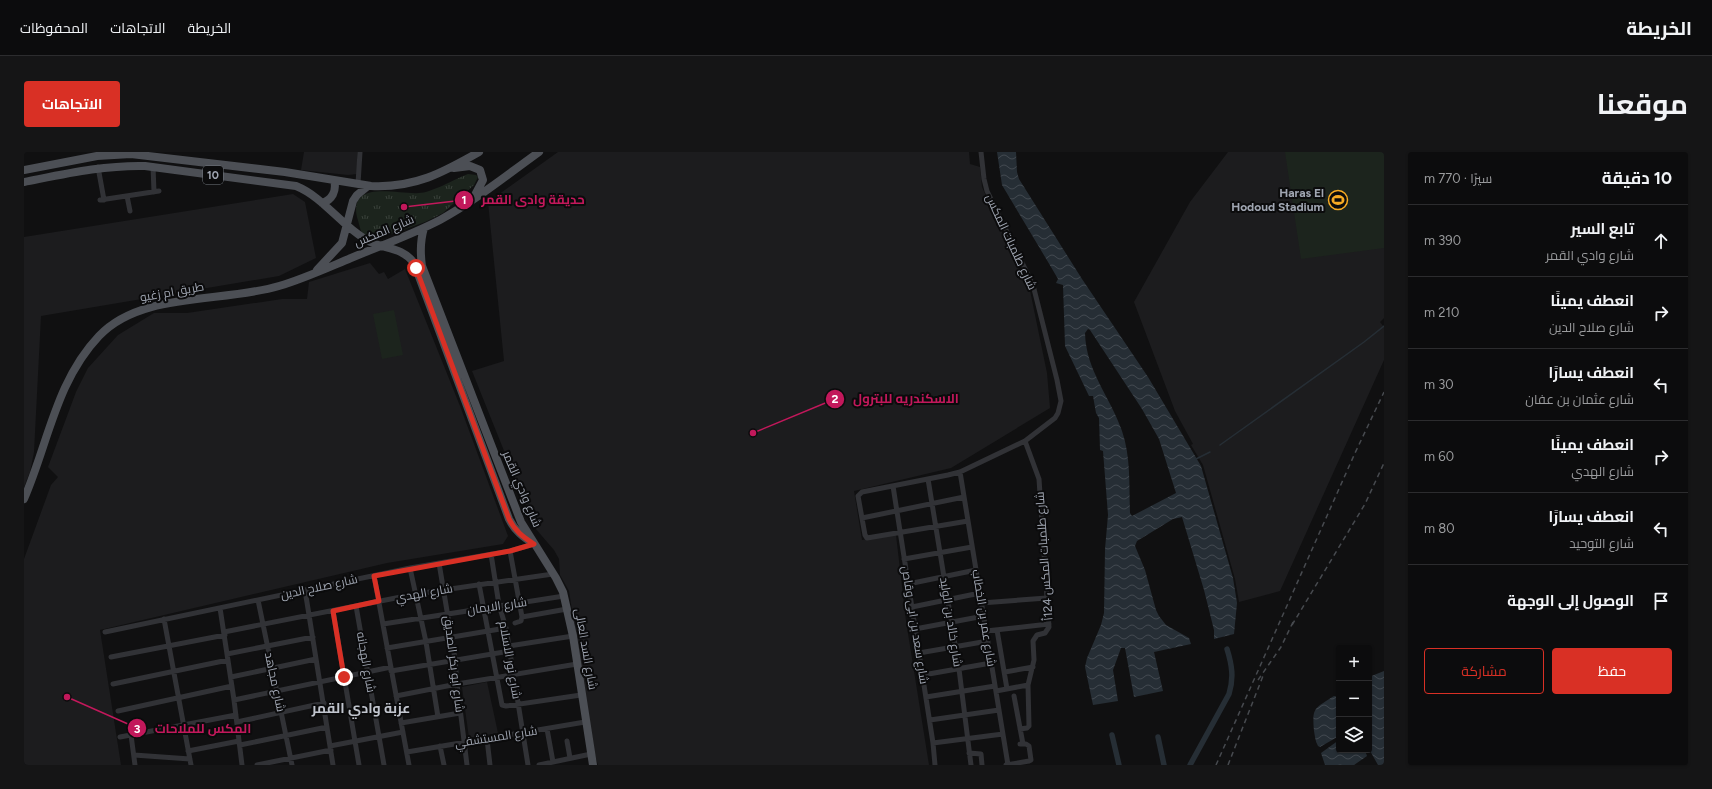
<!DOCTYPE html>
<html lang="ar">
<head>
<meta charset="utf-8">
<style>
	body { margin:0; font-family:Figtree,Cairo,sans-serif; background:#151516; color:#f1f3f6; direction:rtl }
	.controls { position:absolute; right:12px; bottom:12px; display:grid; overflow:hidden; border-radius:4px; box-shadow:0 1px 3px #0004 }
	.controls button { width:36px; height:36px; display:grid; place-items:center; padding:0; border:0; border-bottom:1px solid #2c2c2e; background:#0c0c0d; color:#f1f3f6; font:20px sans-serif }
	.stop { position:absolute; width:12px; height:12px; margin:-9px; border:3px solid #d93025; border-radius:50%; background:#fff }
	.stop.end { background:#d93025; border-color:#fff; box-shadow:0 1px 4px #0008 }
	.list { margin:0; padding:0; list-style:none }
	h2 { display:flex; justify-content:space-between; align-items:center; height:52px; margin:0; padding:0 16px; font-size:17px }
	h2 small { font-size:13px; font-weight:400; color:#9a9b9d }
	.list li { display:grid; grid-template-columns:26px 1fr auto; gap:12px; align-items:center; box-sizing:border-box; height:72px; padding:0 16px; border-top:1px solid #2c2c2e }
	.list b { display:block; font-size:15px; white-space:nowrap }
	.list p { margin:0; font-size:13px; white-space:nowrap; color:#9a9b9d }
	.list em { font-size:13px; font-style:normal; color:#9a9b9d }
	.actions { display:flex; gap:8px; padding:12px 16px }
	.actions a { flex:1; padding:9px 0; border:1px solid #d93025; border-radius:4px; text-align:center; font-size:14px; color:#d93025 }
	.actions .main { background:#d93025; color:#fff }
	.icon { flex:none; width:22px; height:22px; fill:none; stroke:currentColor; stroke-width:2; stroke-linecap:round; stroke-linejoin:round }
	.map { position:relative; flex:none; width:1360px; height:613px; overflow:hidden; direction:ltr; border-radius:4px }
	header { display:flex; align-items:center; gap:24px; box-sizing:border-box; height:56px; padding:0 20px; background:#0c0c0d; border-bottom:1px solid #2c2c2e }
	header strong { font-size:19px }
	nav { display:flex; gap:22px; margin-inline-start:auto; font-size:14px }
	.intro { display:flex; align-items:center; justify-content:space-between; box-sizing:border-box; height:96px; padding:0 24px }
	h1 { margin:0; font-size:28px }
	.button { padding:10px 18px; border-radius:4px; background:#d93025; color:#fff; font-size:14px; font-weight:700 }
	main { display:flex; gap:24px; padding:0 24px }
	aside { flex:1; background:#0c0c0d; border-radius:4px; box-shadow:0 1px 3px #0004 }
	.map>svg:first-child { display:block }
	.built { fill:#1c1c1e }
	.green { fill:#1c241d }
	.park { fill:url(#park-tufts) }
	.water { fill:url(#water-waves); fill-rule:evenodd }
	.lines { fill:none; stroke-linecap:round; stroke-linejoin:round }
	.stream { stroke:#262e35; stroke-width:1.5 }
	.canal { stroke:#262e35; stroke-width:5.5 }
	.minor { stroke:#313236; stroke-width:5 }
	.primary { stroke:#4c4f55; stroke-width:8 }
	.rail { stroke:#474a4f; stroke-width:1.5; stroke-dasharray:5 4; stroke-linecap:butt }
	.route { stroke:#d93025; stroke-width:5 }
	.labels { text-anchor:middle; stroke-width:4; stroke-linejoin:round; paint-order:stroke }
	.shield { fill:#0b0b0c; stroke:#737880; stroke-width:1 }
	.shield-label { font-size:11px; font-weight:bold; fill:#a0a6b2 }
	.poi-label { font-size:12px; font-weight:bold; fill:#a0a6b2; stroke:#0b0b0c; text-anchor:end }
	.street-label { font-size:12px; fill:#a0a6b2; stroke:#0b0b0c }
	.quarter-label { font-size:14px; font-weight:bold; fill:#c1c5ce; stroke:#0b0b0c }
	.leader { fill:none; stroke:#c2185b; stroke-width:1.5 }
	.callout-dot { fill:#c2185b; stroke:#0b0b0c; stroke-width:1.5 }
	.mark-label { font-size:12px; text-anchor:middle; font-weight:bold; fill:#fff }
	.callout-label { font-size:13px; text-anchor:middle; font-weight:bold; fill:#c2185b; stroke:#0b0b0c; stroke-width:4; stroke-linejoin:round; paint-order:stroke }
</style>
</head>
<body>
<header>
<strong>الخريطة</strong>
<nav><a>الخريطة</a><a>الاتجاهات</a><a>المحفوظات</a></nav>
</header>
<div class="intro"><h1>موقعنا</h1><a class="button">الاتجاهات</a></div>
<main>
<aside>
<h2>10 دقيقة<small>سيرًا · 770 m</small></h2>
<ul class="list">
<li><svg class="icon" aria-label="ahead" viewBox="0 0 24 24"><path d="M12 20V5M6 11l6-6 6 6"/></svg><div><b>تابع السير</b><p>شارع وادي القمر</p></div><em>390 m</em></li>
<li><svg class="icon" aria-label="right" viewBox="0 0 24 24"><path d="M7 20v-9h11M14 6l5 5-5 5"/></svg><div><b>انعطف يمينًا</b><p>شارع صلاح الدين</p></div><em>210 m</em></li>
<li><svg class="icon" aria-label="left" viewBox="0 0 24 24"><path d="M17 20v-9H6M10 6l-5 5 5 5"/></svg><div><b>انعطف يسارًا</b><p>شارع عثمان بن عفان</p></div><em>30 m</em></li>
<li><svg class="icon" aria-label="right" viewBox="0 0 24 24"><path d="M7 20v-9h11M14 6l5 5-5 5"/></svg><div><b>انعطف يمينًا</b><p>شارع الهدي</p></div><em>60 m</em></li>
<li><svg class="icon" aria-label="left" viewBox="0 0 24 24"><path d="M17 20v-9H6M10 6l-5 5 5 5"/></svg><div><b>انعطف يسارًا</b><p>شارع التوحيد</p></div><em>80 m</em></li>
<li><svg class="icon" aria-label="arrive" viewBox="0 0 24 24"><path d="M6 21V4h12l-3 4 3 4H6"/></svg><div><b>الوصول إلى الوجهة</b></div></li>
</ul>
<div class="actions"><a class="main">حفظ</a><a>مشاركة</a></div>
</aside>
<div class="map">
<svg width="1360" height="613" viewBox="0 0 1360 613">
	<defs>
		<pattern id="park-tufts" width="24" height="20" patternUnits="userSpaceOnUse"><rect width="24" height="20" fill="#1c241d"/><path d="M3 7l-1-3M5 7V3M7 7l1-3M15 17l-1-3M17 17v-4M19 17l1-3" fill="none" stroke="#3a413b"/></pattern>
		<pattern id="water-waves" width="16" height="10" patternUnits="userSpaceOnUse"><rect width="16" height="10" fill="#262e35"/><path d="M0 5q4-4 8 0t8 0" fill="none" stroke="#424950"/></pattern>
	</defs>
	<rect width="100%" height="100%" fill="#101011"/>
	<!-- built -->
	<path class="built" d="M280,0H333V22L324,23L277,18Z
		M534,0H945L946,12L956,15L958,35L998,124H1003L1023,221L1026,256L927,316L830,339L838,388L872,383L882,469L905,613H574L571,603L545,439L536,423L535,407L530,398L511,376L448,219L480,209L464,50Z
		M1204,0H1360V166L1356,170L1360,175V208L1256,439L1215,450L1211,427L1179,313L1167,293L1169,292L1151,259L1110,150L1166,50Z
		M269,42L281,50L292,106L255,124L17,164L10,300L6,320L0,335V85Z
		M346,111L355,122L360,120L364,127L381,117L436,254L484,384L479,392L363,411L76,478L97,613H0V407L27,333L34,325L24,315L52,240L64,216L94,183L130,161H163L258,147H283L285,130Z
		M463,530L474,581L445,586L438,535Z"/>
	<!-- green -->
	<path class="green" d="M1261,0H1360V96L1277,107Z
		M370,158L379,203L358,207L349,162Z"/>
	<!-- park -->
	<path class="park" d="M444,22L452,23L454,25L450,33L419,61L401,70L354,87L351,88L338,82C336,77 335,71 333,65C325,27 374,43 395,41C407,41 431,27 444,22Z"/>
	<!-- water -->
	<path class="water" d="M973,0H992L993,20L995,27L1058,127L1124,225L1177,314L1209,426L1213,451L1210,482L1190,487V478L1180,438L1158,365L1149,367L1113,389L1111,394L1121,418L1132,458L1135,464L1142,473L1165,486L1167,492L1130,500L1139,539L1110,545L1101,496H1097L1089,518L1094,549L1069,553L1061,515L1063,506L1077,473L1080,461L1081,397L1084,363L1079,299L1076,298L1075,266L1072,261L1069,244H1065L1041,194L1039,133L1032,131L1034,127L1027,115L978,33ZM1064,177L1066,178L1118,257L1135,287L1152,341L1108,364L1106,361C1105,334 1107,305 1098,279C1086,244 1062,219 1061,181Z
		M1360,519V613H1354L1345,597V525Z
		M1310,544L1315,545V584L1296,595L1294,594C1291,589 1291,584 1290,579C1288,555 1290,557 1310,544Z
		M1315,588V598H1341L1343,604L1330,613H1301L1297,601Z"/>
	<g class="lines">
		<!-- stream -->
		<path class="stream" d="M1196,293L1340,190L1360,174
			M1172,307L1186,300"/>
		<!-- canal -->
		<path class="canal" d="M1088,583L1095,613
			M1134,585L1140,613
			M1166,613L1205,542C1210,526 1208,513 1203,497"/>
		<!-- minor -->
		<path class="minor" d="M129,14L130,40
			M74,15L80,48
			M334,32L336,0
			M103,44L106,59
			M76,48L135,39
			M936,320L984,613
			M904,327L935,517L947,613
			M869,334L909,591L911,613
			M838,366L940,345
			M944,369L843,386L841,383L834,344L838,340L924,323L936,320L1001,289L1031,266L1034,261L1037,249L1033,228L1009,133L963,39L960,27L957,0
			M486,399L498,465
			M467,402L475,453L482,476L504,613
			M880,407L948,395
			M415,411L431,507L433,532L443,613
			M386,416L402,490L414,565
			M350,424L385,613
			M455,432L478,553L482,554L557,543
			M884,432L952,418
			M281,438L309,613
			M234,448L268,613
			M957,451L1023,446
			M332,454L360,613
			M888,455L956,441
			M196,456L210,548L218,613
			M309,459L335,613
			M140,467L167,613
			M491,471L497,469L498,465L543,457
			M359,472L540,444
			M891,477L960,464
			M973,478L983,537
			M962,479L1025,472
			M81,480L386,416L486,399L510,392
			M200,480L392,442L529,422
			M485,494L549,484
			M363,496L482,476
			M895,501L964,489
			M203,502L289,485
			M87,505L201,483
			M367,519L486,499
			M981,520L1009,515
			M899,523L967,511
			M207,525L292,507
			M89,532L204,508
			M972,539L1004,533
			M372,544L433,532L553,512
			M990,544L999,592
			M902,545L971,534
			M210,548L367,515
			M94,559L208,534
			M906,568L975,558
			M213,570L300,551
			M377,571L436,561
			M523,577L529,610
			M996,577L1003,576L1005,574L1004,533L1010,508L1009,489L1013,483L1021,481L1025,475L1015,327L1001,289
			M107,583L111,613
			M96,585L212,563
			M463,587L466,613
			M543,589L546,606
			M909,591L979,582
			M216,593L303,575
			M306,594L379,580
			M416,594L420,613
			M164,599L215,589
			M383,600L561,570
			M945,601L957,602L958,613
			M110,603L166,607
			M233,613L307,598
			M515,613L567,602
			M982,613L1005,609L1007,608L1005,594L1002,592H996"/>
		<!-- primary -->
		<path class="primary" d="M430,16L446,14L456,18L459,28L451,43
			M0,18L73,4L107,2L261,20L347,34C391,36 418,21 455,0
			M0,30C41,22 80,13 121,14L272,34C299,45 316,72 341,87C357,98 377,93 390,111L485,367C491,379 499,385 510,392
			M298,51C308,48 313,39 310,28
			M400,76C396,89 396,100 398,114L497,370L532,426L539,440L549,484L569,613
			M293,118L318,91L329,49L333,43L344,34
			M0,347C24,292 32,229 75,184C117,139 199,151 255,134C279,127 303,116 327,106C356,94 387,83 416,68C451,49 483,23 515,0"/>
		<!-- rail -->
		<path class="rail" d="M1268,473L1341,352L1360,311
			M1234,528L1257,495L1270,468
			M1192,613L1331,301L1360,240
			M1204,613L1239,524"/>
	</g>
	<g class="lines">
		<!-- route -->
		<path class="route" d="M320,525L309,459L355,449L350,424L486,399L510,392C499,385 491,379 485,367L392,116"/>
	</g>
	<!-- icons -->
	<defs>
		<symbol id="stadium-ring" viewBox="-11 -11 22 22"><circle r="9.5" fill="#0b0b0c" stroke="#f6aa23" stroke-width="1.5"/><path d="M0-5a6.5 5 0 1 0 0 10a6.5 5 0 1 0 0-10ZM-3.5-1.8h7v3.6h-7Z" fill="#f6aa23"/></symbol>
	</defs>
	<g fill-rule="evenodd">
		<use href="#stadium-ring" x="1303" y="37" width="22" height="22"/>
	</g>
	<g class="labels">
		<!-- shield labels -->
		<rect class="shield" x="179" y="14" width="20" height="18" rx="3"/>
		<g class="shield-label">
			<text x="189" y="27">10</text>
		</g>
		<!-- poi labels -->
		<g class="poi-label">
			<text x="1300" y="45">Haras El<tspan x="1300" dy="14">Hodoud Stadium</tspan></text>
		</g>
		<!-- street labels -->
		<g class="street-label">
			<text transform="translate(360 79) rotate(-23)" y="4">شارع المكس</text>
			<text transform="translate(987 90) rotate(65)" y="4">شارع طلمبات المكس</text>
			<text transform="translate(148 140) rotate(-10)" y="4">طريق ام زغيو</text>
			<text transform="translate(498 337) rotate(67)" y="4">شارع وادي القمر</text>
			<text transform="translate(1020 404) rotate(-94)" y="4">شارع طلمبات المكس 124أ</text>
			<text transform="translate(295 435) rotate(-12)" y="4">شارع صلاح الدين</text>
			<text transform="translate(400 441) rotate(-10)" y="4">شارع الهدي</text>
			<text transform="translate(473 454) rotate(-8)" y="4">شارع الايمان</text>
			<text transform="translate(960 466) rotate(81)" y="4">شارع عمر بن الخطاب</text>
			<text transform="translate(927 470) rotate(81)" y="4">شارع خالد بن الوليد</text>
			<text transform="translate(891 473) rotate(81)" y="4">شارع سعد بن ابى وقاص</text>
			<text transform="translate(562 497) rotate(80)" y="4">شارع السد العالى</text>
			<text transform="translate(486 508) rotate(80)" y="4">شارع نور الاسلام</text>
			<text transform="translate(342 510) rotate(80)" y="4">شارع الهجانه</text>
			<text transform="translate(430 512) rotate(83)" y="4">شارع ابو بكر الصديق</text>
			<text transform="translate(251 530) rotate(78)" y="4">شارع مجاهد</text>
			<text transform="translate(472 585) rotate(-9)" y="4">شارع المستشفي</text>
		</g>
		<!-- quarter labels -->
		<g class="quarter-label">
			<text x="337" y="561">عزبة وادي القمر</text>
		</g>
	</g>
	<!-- callouts -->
	<path class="leader" d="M380 55L440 48M729 281L811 247M43 545L113 576"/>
	<g class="callout-dot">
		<circle cx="380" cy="55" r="4"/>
		<circle cx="729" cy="281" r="4"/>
		<circle cx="43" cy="545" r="4"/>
		<circle cx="440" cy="48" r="10"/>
		<circle cx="811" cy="247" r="10"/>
		<circle cx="113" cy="576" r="10"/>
	</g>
	<g class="mark-label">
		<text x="440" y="52">1</text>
		<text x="811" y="251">2</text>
		<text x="113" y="581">3</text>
	</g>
	<g class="callout-label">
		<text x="509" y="52">حديقة وادى القمر</text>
		<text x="882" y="251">الاسكندريه للبترول</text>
		<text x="179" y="581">المكس للملاحات</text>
	</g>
</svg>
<div class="controls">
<button>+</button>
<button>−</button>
<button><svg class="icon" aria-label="layers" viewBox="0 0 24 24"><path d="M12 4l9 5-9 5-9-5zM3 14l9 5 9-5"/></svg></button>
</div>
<div class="stop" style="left:392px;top:116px"></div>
<div class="stop end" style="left:320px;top:525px"></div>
</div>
</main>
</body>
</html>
